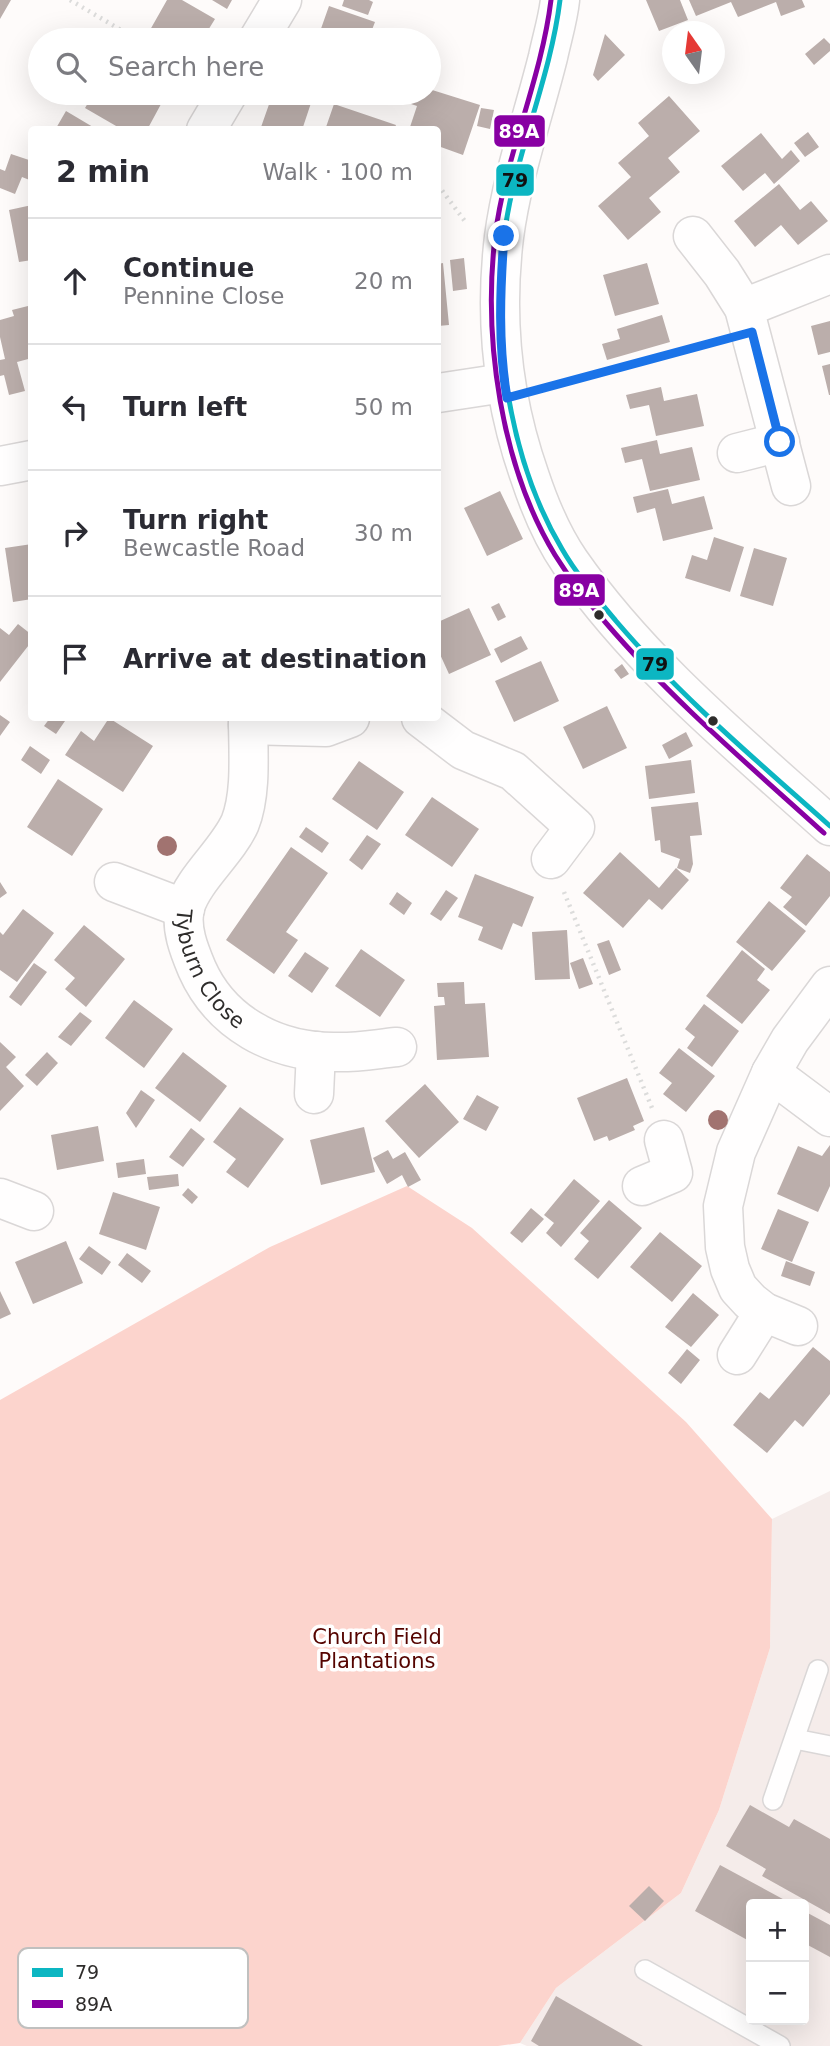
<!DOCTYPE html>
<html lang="en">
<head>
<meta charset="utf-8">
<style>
	body { margin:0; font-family:"DejaVu Sans",sans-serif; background:#f7f7f7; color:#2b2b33 }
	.controls { position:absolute; right:21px; bottom:21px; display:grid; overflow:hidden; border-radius:7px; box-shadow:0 7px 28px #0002 }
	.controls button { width:63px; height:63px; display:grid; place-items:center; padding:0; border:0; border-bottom:2px solid #e1e1e2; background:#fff; color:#2b2b33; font:35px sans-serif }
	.compass { position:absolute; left:662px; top:21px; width:63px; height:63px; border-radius:50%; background:#fff; box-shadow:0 7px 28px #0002; rotate:346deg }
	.stop { position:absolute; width:21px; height:21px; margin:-16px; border:5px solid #1a73e8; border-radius:50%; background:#fff }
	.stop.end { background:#1a73e8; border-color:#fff; box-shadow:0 2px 7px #0008 }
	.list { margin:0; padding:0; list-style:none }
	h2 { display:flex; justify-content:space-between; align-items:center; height:91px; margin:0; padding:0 28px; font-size:30px }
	h2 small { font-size:23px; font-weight:400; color:#7c7c81 }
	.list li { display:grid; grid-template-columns:46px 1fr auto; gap:21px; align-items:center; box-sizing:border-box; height:126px; padding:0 28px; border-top:2px solid #e1e1e2 }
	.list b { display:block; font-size:26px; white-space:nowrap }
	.list p { margin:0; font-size:23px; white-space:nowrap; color:#7c7c81 }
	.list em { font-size:23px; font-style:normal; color:#7c7c81 }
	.icon { flex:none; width:38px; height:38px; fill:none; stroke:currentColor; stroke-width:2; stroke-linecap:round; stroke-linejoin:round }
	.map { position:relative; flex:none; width:830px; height:2046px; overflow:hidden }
	.search { position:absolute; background:#fff; box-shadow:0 7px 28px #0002; left:28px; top:28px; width:413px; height:77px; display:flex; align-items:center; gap:18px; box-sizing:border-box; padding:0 24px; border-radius:38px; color:#7c7c81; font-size:26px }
	.panel { position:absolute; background:#fff; box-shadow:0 7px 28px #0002; left:28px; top:126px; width:413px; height:595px; border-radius:7px }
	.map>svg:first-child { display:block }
	.built { fill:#f5ecea; fill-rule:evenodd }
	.forest { fill:#fcd4cd }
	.building { fill:#bbaeab }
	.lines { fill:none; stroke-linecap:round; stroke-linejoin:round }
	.service-casing { stroke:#dad7d7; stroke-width:22 }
	.minor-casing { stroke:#dad7d7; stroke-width:41 }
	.tertiary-casing { stroke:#dad7d7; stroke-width:41 }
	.path { stroke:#dcdcdb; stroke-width:4.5; stroke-dasharray:2 5; stroke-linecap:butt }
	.service { stroke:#fffefe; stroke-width:19 }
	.minor { stroke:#fffefe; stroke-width:38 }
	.tertiary { stroke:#fffefe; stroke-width:38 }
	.bus-1-casing { stroke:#fff; stroke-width:10 }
	.bus-2-casing { stroke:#fff; stroke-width:10 }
	.bus-1 { stroke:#0cb6c2; stroke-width:5 }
	.bus-2 { stroke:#8800a3; stroke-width:5 }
	.tree { fill:#a17370 }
	.route { stroke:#1a73e8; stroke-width:9 }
	.bus-dot { fill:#2e2c2b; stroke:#fff; stroke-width:2.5 }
	.labels { text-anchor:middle; stroke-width:7; stroke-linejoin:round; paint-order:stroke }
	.street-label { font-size:21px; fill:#2e2c2b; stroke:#fff }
	.park-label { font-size:21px; fill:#550400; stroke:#fff }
	.key { fill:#fff; stroke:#c0c0bf; stroke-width:2 }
	.key-label { font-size:19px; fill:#2e2c2b }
	.line-badge { stroke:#fff; stroke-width:2.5 }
	.badge-label { font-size:19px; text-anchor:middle; font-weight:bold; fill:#fff }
	.pale-badge-label { font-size:19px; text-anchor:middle; font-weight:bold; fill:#111 }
</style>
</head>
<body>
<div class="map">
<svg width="830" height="2046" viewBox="0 0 830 2046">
	<rect width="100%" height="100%" fill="#fefbfa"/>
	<!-- built -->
	<path class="built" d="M830,1491V2046H527L520,2043L556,1988L681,1893L719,1810L770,1648L772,1519ZM751,1904H804V2020H751Z"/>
	<!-- forest -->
	<path class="forest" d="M407,1186L472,1228L686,1422L772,1519L770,1648L719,1810L681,1893L556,1988L520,2043L498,2046H0V1400L270,1247Z"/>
	<!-- building -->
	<path class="building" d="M0,0H11L0,19Z
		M167,0H182L215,19L202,40H168L150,30Z
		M212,0H232L227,9Z
		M344,0H369L373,2L368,15L342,6Z
		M646,0H680L688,20L659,31Z
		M689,0H802L805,7L781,16L776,2L738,17L731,2L696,16Z
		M329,6L375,22L368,40H317Z
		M605,34L625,55L598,81L593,75Z
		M824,38L830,44V51L814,65L805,54Z
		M429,89L480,105L463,155L438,146V130H409L417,106L405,102L408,93H429Z
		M94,93H167L147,130H123L85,108Z
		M273,93H293L312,100L302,130H260Z
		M669,96L700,131L668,158L680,172L649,198L661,212L628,240L598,206L631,177L618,163L649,136L638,123Z
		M334,104L396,125L394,130H325Z
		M481,108L494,110L490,129L477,126Z
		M66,111L98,130H55Z
		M808,132L819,147L805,157L794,143Z
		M761,133L782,159L791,150L800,161L774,184L765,173L743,191L721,166Z
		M11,154L32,161V181L22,177L15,194L0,188V169L5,171Z
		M779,184L800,210L811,201L828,221L798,245L781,225L755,247L734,221Z
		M32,205V260L19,262L9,210Z
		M464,258L467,289L453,291L450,260Z
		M443,263L449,325L438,326V264Z
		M647,263L659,304L615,316L603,275Z
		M32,305V358L17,362L25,391L9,395L4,375L0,376V360L5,359L0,337V320L14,316L12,310Z
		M662,315L670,342L607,360L602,344L620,339L617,329Z
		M830,321V352L818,355L811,326Z
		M830,364V395H829L822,366Z
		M661,387L664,401L697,394L704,426L656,436L649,405L630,409L626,395Z
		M657,440L660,454L692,447L700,480L650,491L642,459L625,463L621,448Z
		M668,489L672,504L704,496L713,529L663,541L655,508L637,513L633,497Z
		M500,491L523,539L487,556L464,508Z
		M714,537L744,547L730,592L685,578L692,555L707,560Z
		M32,544V599L13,602L5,548Z
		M754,548L787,558L773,606L740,596Z
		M499,603L506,617L498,621L491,607Z
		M469,608L491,655L449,674L438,650V622Z
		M18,624L32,635V641L0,682V628L9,635Z
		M521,636L528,649L501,663L494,649Z
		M541,661L559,701L514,722L495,681Z
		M622,664L629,674L621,679L614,670Z
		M607,706L627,748L583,769L563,727Z
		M0,715L10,722L0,736Z
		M50,718H59L65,721L56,734L44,726Z
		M109,718L153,746L123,792L65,755L81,731L94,741Z
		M686,732L693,746L669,759L662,745Z
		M30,746L50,760L41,774L21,760Z
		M691,760L695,793L649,799L645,766Z
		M359,761L404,792L377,830L332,799Z
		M58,779L103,809L72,856L27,827Z
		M432,797L479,829L452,867L405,835Z
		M698,802L702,835L690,836L693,864L690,873L677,868L680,859L661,852L660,840L655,841L651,807Z
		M306,827L329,843L322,853L299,837Z
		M367,835L381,844L362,870L349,860Z
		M291,847L328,873L286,932L298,940L274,974L226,940Z
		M620,852L659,888L676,868L689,880L662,910L649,899L623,928L583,893Z
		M807,854L830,872V896L806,926L783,907L792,897L780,888Z
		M475,874L534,897L522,927L513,923L502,950L478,940L483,927L458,917Z
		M0,882L7,893L0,898Z
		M446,890L458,898L441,921L430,914Z
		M397,892L412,903L404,915L389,904Z
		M769,901L806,931L772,971L736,942Z
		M23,909L54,933L17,982L0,970V932L3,935Z
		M84,925L125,959L86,1007L65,989L75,978L54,960Z
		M567,930L570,979L535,980L532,932Z
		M609,940L621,970L609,975L597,944Z
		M361,949L405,980L380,1017L335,986Z
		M742,950L765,969L757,980L770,990L742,1024L706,996Z
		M305,952L329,968L312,993L288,976Z
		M583,958L593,984L579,989L570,963Z
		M34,963L47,972L21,1006L9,997Z
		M464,982L465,1004L485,1003L489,1057L437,1060L434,1006L445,1005L444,997H438L437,983Z
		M134,1000L173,1029L144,1068L105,1038Z
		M704,1004L739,1031L712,1067L687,1048L695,1037L685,1029Z
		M80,1012L92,1021L71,1046L58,1037Z
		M0,1042L16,1057L6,1067L24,1086L0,1111Z
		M679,1048L715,1076L686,1112L663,1094L672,1083L659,1073Z
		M47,1052L58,1063L37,1086L25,1075Z
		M183,1052L227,1086L200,1122L155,1088Z
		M627,1078L644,1121L633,1126L635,1130L609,1141L607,1136L594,1141L577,1098Z
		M425,1084L459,1122L419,1158L385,1121Z
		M141,1090L155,1100L136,1128L126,1113Z
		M477,1095L499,1107L486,1131L463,1119Z
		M240,1107L284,1139L248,1188L226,1172L236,1159L213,1142Z
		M98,1126L104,1161L57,1170L51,1135Z
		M364,1127L375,1172L321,1185L310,1140Z
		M191,1128L205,1139L183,1167L169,1157Z
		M830,1145V1186L818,1212L777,1194L798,1146L822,1156Z
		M388,1150L393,1159L405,1152L421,1180L408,1187L402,1175L387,1184L373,1158Z
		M144,1159L146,1174L118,1178L116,1163Z
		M178,1174L179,1186L149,1190L147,1177Z
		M574,1179L600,1201L561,1247L546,1233L554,1223L544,1215Z
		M188,1188L198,1197L192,1204L182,1195Z
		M113,1192L160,1207L146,1250L99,1234Z
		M609,1200L642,1228L598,1279L574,1259L589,1241L580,1233Z
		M531,1208L544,1219L522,1243L510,1233Z
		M778,1209L809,1222L792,1262L761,1249Z
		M660,1232L702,1266L672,1302L630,1267Z
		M66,1241L83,1283L33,1304L15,1262Z
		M89,1246L111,1262L102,1275L79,1259Z
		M127,1253L151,1271L142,1283L118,1265Z
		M786,1261L815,1272L810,1286L781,1276Z
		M0,1291L11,1314L0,1319Z
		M693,1293L719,1315L691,1347L665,1327Z
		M813,1347L830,1361V1394L803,1427L795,1420L767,1453L733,1425L760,1392L769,1399Z
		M687,1349L700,1360L681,1384L668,1373Z
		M750,1805L789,1827L794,1819L830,1839V1914L762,1876L766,1869L726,1846Z
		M720,1865L792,1904H751V1942L695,1911Z
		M649,1886L664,1901L645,1921L629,1906Z
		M804,1911L830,1925V1957L804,1943Z
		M556,1996L643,2046H539L531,2041Z"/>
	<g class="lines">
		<defs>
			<path id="service" d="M795,1739L830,1746
				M773,1800L818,1670
				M645,1970L780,2046"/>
			<g id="minor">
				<path d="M258,40L282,0"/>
				<path d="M206,130L228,93"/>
				<path d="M693,236L722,273L744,308L791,486"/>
				<path d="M744,308L830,274"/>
				<path d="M737,453L780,442"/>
				<path id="s1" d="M248,718C248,750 252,793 240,823C227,852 194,878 185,907C180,928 189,950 197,969C221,1023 275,1052 334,1052C355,1053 376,1049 397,1047"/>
				<path d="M421,718L463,750L513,771L575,827L551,859"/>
				<path d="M248,725L326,727L350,718"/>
				<path d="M114,882L185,909"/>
				<path d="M771,1073L830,1117"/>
				<path d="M314,1094L316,1051"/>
				<path d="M642,1186L673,1173L664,1140"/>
				<path d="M0,1198L34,1211"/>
				<path d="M798,1326L764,1312L750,1301L738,1288L730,1269L725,1247L723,1206L736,1152L771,1073L790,1040L830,986"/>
				<path d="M737,1355L764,1312"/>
			</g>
			<path id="tertiary" d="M560,0C558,19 552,38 548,57C533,117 512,176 504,237C494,320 502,398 530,477C540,507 552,536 570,562C641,664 739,744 830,826
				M438,393L504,383
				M0,466L32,460"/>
		</defs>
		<!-- service casing -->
		<use href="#service" class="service-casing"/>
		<!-- minor casing -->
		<use href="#minor" class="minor-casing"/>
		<!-- tertiary casing -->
		<use href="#tertiary" class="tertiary-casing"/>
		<!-- path -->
		<path class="path" d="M70,0L138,40
			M438,185L467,224
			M543,388L717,341
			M564,892L652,1108"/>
		<!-- service -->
		<use href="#service" class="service"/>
		<!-- minor -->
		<use href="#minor" class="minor"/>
		<!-- tertiary -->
		<use href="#tertiary" class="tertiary"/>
		<defs>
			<path id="bus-1" d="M560,0C550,81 514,156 504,237C491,337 510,462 562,549C577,575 597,598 616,621C680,696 756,760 830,826"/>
			<path id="bus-2" d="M551,0C541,81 505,156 495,237C483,340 501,466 555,555C570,579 588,602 606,623C672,700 749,765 824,833"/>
		</defs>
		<!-- bus-1 casing -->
		<use href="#bus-1" class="bus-1-casing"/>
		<!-- bus-2 casing -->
		<use href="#bus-2" class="bus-2-casing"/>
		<!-- bus-1 -->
		<use href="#bus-1" class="bus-1"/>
		<!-- bus-2 -->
		<use href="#bus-2" class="bus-2"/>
	</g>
	<!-- trees -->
	<g class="tree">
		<circle cx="167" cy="846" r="10"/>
		<circle cx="718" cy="1120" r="10"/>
	</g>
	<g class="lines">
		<!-- route -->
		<path class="route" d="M504,236C500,291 498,344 507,398L752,332L780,442"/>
	</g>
	<!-- markers -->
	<g class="bus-dot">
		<circle cx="599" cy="615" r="6"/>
		<circle cx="713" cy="721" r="6"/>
	</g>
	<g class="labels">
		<!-- street labels -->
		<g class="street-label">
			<text dy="7" stroke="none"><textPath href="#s1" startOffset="276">Tyburn Close</textPath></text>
		</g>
		<!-- park labels -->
		<g class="park-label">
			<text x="377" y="1644">Church Field<tspan x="377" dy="24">Plantations</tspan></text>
		</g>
	</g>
	<!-- legend -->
	<rect x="18" y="1948" width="230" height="80" rx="10" class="key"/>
	<rect x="32" y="1968" width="31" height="9" fill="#0cb6c2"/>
	<rect x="32" y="2000" width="31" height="8" fill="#8800a3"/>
	<g class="key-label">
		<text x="75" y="1979">79</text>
		<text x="75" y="2011">89A</text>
	</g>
	<g class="line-badge">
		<rect x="493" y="114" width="53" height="34" rx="7" fill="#8800a3"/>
		<rect x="495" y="163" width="40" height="34" rx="7" fill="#0cb6c2"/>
		<rect x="553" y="573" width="53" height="34" rx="7" fill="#8800a3"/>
		<rect x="635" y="647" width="40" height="34" rx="7" fill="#0cb6c2"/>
	</g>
	<g class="badge-label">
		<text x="519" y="138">89A</text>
		<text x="579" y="597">89A</text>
	</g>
	<g class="pale-badge-label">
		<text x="515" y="187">79</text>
		<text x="655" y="671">79</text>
	</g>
</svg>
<div class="controls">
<button>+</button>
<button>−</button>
</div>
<svg class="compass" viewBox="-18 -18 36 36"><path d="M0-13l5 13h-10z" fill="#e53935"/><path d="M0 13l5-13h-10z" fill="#7c7c81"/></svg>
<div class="stop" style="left:780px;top:442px"></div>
<div class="stop end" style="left:504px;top:236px"></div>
<div class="search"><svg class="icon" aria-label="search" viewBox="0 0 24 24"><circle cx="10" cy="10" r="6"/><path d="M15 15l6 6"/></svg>Search here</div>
<section class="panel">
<h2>2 min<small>Walk · 100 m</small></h2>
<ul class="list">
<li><svg class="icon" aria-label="ahead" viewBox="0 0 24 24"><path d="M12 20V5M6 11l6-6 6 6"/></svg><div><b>Continue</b><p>Pennine Close</p></div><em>20 m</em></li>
<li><svg class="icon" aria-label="left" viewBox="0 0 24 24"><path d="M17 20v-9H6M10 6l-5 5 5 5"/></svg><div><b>Turn left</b></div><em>50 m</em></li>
<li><svg class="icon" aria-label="right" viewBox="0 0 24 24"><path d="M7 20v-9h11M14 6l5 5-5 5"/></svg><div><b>Turn right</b><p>Bewcastle Road</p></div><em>30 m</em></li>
<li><svg class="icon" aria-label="arrive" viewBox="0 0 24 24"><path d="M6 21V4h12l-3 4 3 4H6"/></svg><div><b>Arrive at destination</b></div></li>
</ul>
</section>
</div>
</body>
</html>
